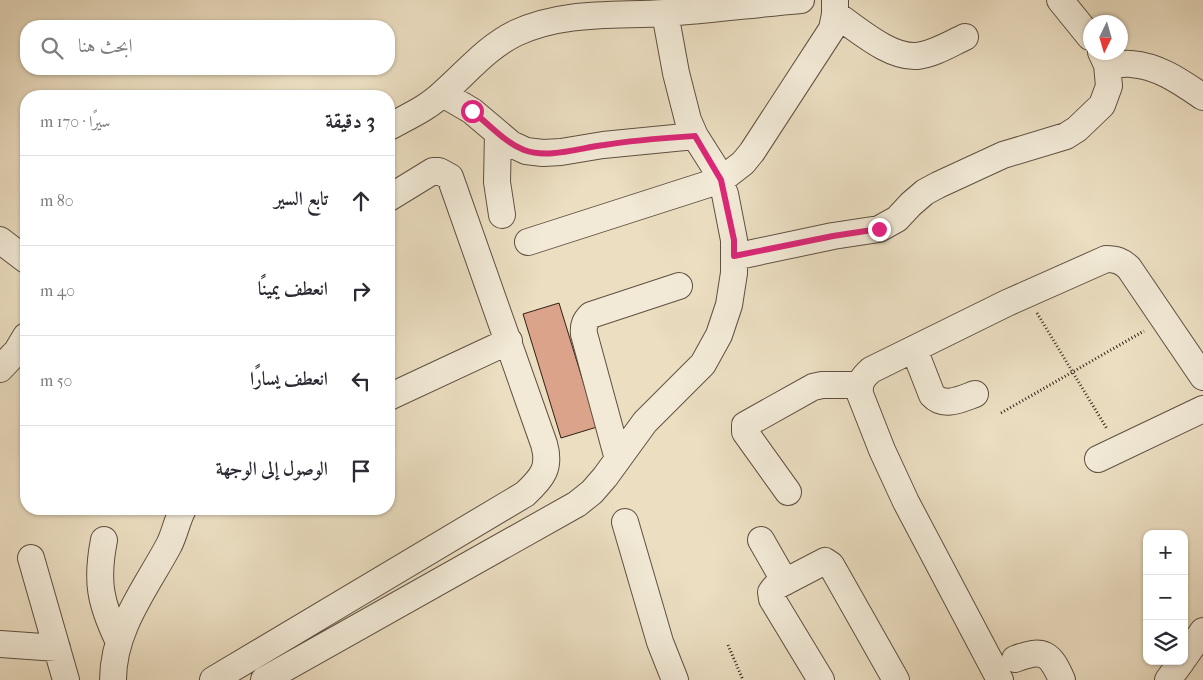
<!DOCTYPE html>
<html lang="ar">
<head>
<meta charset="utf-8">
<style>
	body { margin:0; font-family:"IM FELL French Canon",Amiri,serif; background:#f2f2f3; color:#2b2b33; direction:rtl }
	.controls { position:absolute; right:15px; bottom:15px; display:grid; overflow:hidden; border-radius:10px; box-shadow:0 1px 4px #0004 }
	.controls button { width:45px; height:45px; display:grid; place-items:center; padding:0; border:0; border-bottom:1px solid #e1e1e2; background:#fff; color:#2b2b33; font:25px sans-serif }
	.compass { position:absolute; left:1083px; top:15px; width:45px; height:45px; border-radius:50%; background:#fff; box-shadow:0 1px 4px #0004; rotate:185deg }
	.stop { position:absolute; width:15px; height:15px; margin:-11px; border:4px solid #db2777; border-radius:50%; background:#fff }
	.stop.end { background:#db2777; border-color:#fff; box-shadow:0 1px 5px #0008 }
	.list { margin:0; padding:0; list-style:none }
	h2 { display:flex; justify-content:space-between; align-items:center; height:65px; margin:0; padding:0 20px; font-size:21px }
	h2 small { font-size:16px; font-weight:400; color:#7c7c81 }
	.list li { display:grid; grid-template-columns:32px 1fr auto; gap:15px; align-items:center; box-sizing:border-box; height:90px; padding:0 20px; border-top:1px solid #e1e1e2 }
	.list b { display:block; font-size:19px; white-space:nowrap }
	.list em { font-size:16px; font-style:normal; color:#7c7c81 }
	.icon { flex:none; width:28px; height:28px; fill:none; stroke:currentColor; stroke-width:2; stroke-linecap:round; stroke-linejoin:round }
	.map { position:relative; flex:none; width:1203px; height:680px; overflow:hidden; direction:ltr }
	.search { position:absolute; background:#fff; box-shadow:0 1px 4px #0004; left:20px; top:20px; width:375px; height:55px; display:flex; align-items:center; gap:12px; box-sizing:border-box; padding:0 18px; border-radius:20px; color:#7c7c81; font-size:19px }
	.panel { position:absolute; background:#fff; box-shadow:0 1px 4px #0004; left:20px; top:90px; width:375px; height:425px; border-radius:20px; direction:rtl }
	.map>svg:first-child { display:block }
	.building { fill:#dba38a; stroke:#302016 }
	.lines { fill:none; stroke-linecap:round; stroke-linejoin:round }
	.minor-casing { stroke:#5f5041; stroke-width:28 }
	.path { stroke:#302016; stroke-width:3; stroke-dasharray:1 2.5; stroke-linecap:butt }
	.minor { stroke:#f2ead7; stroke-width:26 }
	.route { stroke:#db2777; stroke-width:6 }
</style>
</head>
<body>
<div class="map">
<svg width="1203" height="680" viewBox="0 0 1203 680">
	<rect width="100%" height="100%" fill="#ebdec1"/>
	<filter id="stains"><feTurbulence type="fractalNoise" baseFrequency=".004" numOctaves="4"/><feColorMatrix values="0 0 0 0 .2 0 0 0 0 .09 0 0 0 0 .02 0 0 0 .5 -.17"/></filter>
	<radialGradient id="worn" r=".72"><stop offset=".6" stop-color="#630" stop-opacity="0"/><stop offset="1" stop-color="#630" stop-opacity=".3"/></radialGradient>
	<!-- building -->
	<path class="building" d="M559,303L597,427L561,438L523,314Z"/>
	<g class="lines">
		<defs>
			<path id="minor" d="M1060,0L1090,37
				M835,14C858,29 889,58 917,56C934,54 950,44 965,37
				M1107,65C1115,65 1124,63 1131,64C1159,66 1181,82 1203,97
				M443,94L472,111L511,144L526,151L543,153L561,152L603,145L695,136
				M389,127C407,117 428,108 443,93C467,72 487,47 516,33C563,11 614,16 665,13C710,10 755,4 801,0
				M498,133L497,182L502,215
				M0,240L26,260
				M528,242L721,180L743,163L752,152L832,29L835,14V0
				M734,257L833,236L879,229L897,219L911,204L925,192L938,185L1003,155L1066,136L1077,129L1102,105L1109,86L1107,65L1101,52
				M914,349L932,395C944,408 961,399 975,394
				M0,369L17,351L26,336
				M389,397L509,341
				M618,459L584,334C583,325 585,321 591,315L679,286
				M1098,459L1203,409
				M788,492L745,432V425L813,387L822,385H859
				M625,522L660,642L675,680
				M104,540C96,581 100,602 118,640
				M761,540L785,582
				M31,558L66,680
				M0,644L57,648
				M1184,658L1203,631
				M1015,659C1044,648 1050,653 1062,680
				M113,680C113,629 146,588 169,545C175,533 177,520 183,509
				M213,680L525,494C542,478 551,468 544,444L450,177L439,171H433L389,198
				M264,680L577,504L592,492L605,477L645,422L703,364L719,335L729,305L734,273V240L725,194L714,166L695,136L688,120L676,73L665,13
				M821,680L772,599L771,592L775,587L825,561L831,565L896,680
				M1000,680L906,502L882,450L860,394C859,383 862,378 871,370L1007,303L1106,259C1116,259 1122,261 1129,268L1203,377
				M1168,680L1182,661"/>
		</defs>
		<!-- minor casing -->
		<use href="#minor" class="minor-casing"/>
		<!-- path -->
		<path class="path" d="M1037,313L1107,429
			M1001,413L1144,331
			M728,645L743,680"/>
		<!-- minor -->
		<use href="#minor" class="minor"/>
	</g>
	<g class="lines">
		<!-- route -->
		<path class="route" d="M472,111C489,124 504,142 524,150C548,159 579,148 604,145C634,140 665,138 695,136L721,180L734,240V256L833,236L879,229"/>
	</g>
	<rect width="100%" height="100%" filter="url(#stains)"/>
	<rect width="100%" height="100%" fill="url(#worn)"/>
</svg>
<div class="controls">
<button>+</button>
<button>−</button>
<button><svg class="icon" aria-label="layers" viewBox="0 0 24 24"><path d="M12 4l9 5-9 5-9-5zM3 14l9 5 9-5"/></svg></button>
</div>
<svg class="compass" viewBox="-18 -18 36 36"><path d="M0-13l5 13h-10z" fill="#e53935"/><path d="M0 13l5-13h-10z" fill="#7c7c81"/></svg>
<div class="stop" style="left:472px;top:111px"></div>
<div class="stop end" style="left:879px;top:229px"></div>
<div class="search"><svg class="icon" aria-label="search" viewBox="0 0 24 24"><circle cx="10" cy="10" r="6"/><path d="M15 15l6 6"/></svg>ابحث هنا</div>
<section class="panel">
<h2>3 دقيقة<small>سيرًا · 170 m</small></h2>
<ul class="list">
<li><svg class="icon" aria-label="ahead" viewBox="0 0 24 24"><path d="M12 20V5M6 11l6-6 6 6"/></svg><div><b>تابع السير</b></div><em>80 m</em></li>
<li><svg class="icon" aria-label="right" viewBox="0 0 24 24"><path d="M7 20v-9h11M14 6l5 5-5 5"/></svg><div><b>انعطف يمينًا</b></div><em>40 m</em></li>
<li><svg class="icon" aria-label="left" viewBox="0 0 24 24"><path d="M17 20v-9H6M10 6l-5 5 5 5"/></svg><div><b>انعطف يسارًا</b></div><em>50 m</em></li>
<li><svg class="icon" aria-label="arrive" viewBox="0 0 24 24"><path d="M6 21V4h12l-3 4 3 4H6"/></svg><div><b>الوصول إلى الوجهة</b></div></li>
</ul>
</section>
</div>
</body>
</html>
